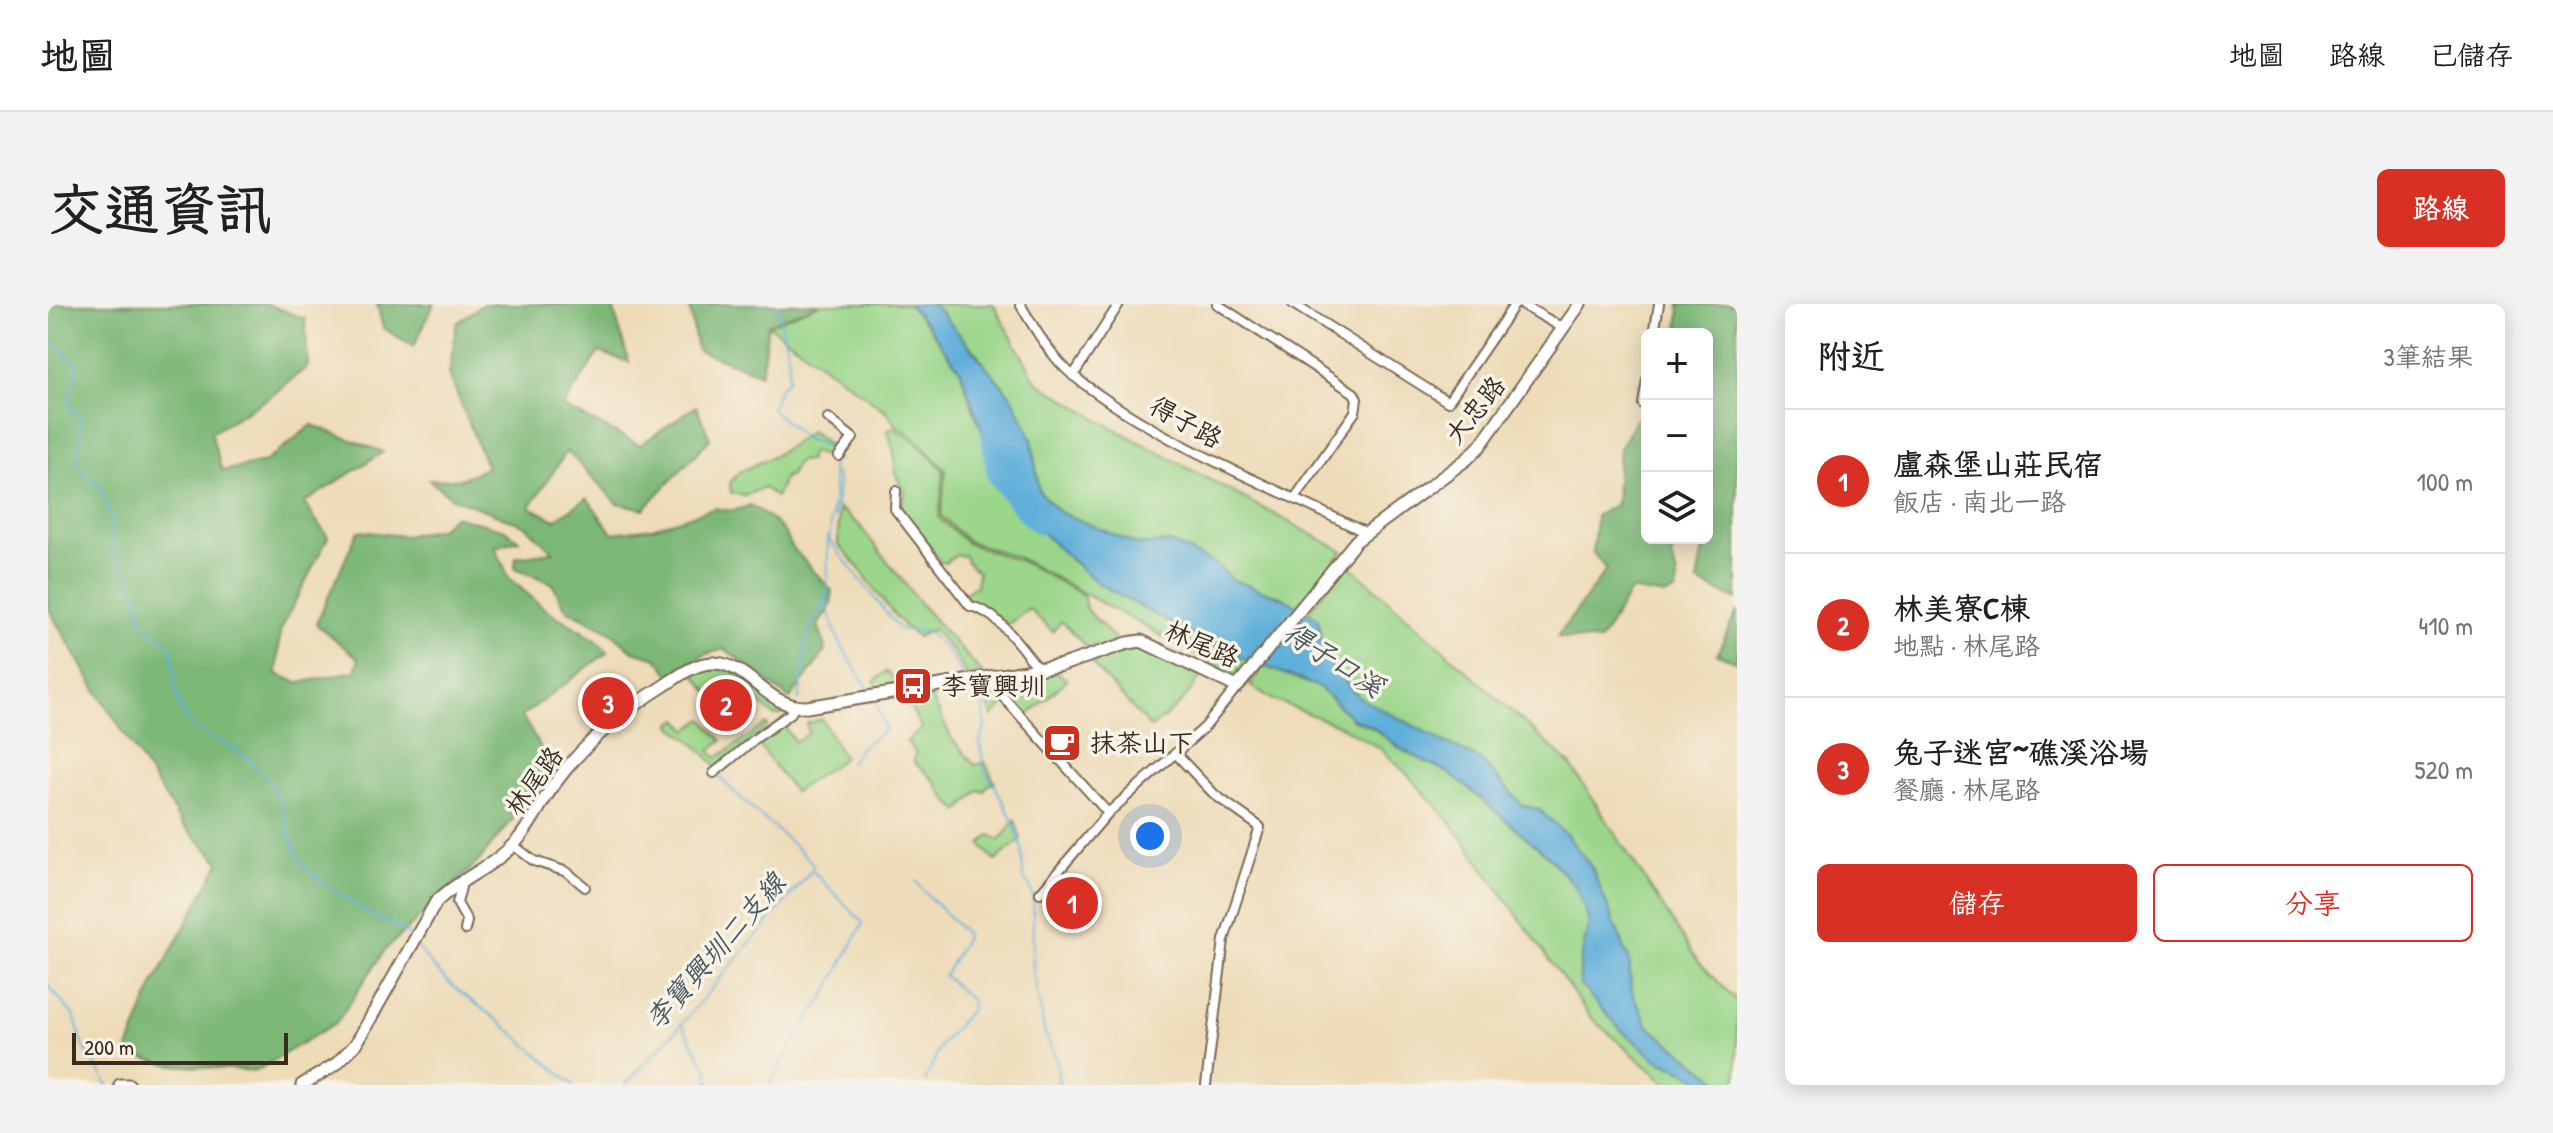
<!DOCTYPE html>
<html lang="zh-TW">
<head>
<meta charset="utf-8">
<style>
	body { margin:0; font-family:"Patrick Hand","LXGW WenKai TC",sans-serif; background:#f2f2f2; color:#202124 }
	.controls { position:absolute; right:24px; top:24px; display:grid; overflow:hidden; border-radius:12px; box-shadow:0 4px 20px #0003 }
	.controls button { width:72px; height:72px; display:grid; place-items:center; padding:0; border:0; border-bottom:2px solid #e0e0e0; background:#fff; color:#202124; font:40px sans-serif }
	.scale { position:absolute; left:24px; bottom:20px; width:216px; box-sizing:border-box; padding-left:8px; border:4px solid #3b2a1e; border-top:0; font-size:22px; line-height:28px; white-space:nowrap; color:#3b2a1e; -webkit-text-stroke:6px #f7f3e8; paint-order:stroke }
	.you { position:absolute; left:1102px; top:532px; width:28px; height:28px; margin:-20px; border:6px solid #fff; border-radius:50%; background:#1a73e8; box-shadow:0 0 0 12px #1a73e833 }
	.badge { display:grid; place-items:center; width:52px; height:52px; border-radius:50%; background:#d93025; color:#fff; font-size:26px; font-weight:700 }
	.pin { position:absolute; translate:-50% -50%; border:4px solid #fff; box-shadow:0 2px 8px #0006 }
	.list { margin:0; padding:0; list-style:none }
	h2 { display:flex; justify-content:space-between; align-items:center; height:104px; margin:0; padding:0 32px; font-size:34px }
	h2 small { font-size:26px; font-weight:400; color:#757577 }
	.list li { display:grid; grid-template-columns:52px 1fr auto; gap:24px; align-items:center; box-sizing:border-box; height:144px; padding:0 32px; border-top:2px solid #e0e0e0 }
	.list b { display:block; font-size:30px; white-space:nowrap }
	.list p { margin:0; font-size:26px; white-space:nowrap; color:#757577 }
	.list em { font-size:26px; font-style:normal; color:#757577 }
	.actions { display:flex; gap:16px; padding:24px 32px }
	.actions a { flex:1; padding:18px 0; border:2px solid #d93025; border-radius:12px; text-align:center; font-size:28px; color:#d93025 }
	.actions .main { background:#d93025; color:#fff }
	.icon { flex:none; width:44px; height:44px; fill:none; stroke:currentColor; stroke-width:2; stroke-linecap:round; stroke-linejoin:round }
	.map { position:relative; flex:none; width:1689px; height:781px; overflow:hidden; border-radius:12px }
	header { display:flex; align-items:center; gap:48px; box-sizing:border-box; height:112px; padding:0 40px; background:#fff; border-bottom:2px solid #e0e0e0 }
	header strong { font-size:38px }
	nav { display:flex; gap:44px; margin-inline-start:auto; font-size:28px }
	.intro { display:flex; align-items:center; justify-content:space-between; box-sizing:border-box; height:192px; padding:0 48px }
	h1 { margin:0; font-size:56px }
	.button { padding:20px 36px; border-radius:12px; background:#d93025; color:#fff; font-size:28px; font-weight:700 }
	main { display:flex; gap:48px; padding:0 48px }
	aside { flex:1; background:#fff; border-radius:12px; box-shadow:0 4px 20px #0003 }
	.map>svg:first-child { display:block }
	.green { fill:#9bd68a; stroke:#6b8054; stroke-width:2 }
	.forest { fill:#7cb776; stroke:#5c704a; stroke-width:2 }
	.water { fill:#60afda; stroke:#4e6c7c; stroke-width:2 }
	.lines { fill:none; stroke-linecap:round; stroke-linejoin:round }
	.stream { stroke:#60afda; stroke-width:2 }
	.river { stroke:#60afda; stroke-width:12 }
	.minor-casing { stroke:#7a6854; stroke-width:12 }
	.tertiary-casing { stroke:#7a6854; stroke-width:15 }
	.minor { stroke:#fff; stroke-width:8 }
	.tertiary { stroke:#fff; stroke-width:11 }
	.labels { text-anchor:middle; stroke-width:7; stroke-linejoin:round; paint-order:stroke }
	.street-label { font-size:26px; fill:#3b2a1e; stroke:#f7f3e8 }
	.poi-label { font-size:26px; fill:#3b2a1e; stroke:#f7f3e8; text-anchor:start }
	.water-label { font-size:28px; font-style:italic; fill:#485960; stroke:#f7f3e8 }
</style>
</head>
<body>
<header>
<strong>地圖</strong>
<nav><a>地圖</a><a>路線</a><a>已儲存</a></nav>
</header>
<div class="intro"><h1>交通資訊</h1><a class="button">路線</a></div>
<main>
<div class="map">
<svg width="1689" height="781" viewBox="0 0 1689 781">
	<rect width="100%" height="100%" fill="#f7f3e8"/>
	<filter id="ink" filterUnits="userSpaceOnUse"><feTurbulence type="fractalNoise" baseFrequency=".0125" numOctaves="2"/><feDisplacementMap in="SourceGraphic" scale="16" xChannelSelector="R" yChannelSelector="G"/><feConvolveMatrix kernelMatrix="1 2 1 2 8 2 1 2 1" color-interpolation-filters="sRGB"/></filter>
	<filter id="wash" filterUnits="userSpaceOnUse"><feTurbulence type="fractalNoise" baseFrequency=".006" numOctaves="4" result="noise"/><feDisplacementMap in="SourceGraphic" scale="32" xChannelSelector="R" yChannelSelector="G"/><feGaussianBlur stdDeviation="1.8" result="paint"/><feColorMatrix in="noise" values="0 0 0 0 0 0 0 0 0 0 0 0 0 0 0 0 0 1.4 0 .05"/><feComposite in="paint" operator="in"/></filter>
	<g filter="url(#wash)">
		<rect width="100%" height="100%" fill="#eedcb9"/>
		<!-- green -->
		<path class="green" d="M772,0H860L878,20L912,66L925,105L977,212L1051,280L1127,322L1205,357L1189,376L1159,356L969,253L920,237L893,212L898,166L868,135L848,121L839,108L720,21Z
			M883,0H945L988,77L1054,118L1295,247L1249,302L1235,294L1185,276L1168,260L1122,238L1090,241L1011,208L991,187L984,135L929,49Z
			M845,123L867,137L896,167L891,214L919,239L975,258L1035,291L1038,305L1069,337L1053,345L1047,341L1040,344L1013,317L1005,328L981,305L959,321L932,300L923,299L917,289L928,282L930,268L919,258L917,252L909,251L897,259L893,258L852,204L857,188C840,166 852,150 839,128Z
			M763,127L786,145L788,155L764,148L760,157H750L741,173L737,172L728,193L716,184L698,191L683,189L682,179L691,168L726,152Z
			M791,204L811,221L875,303L935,370L919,372L906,349L885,325L869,333C837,309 820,268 790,241Z
			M1298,258L1521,459L1650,657L1689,697V781H1676L1600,723L1583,686L1581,655L1543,562L1492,506L1474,501L1436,459L1312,395L1274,351L1270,315L1260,309Z
			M1096,343L1153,372L1134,398L1103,424L1044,360L1084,345Z
			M1216,362L1271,383L1304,415L1324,423L1354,446L1399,468L1419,483L1498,550L1528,583L1541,617L1532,661L1609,756L1643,770L1658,781H1620L1543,714L1404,520L1363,474L1333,445L1294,423L1226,396L1202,381Z
			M680,363L740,405L737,410L726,412L709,397L692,409L675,389L683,382L678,375L660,388L645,368L653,364Z
			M838,367L854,382L831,386L826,378Z
			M1010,368L1019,376L978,413L949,378Z
			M941,378L958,398L944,413L940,397L927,382Z
			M881,389L904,435L927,461L937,458L947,479L940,481L936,488L931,486L911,507L899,496L886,476L866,458L867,448L859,438L874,424L856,393Z
			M631,415L640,426L655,415L674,437L662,446L669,454L718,420L720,422L670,464L646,439L625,423L624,419Z
			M774,415L796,454L746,488L708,437L733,417L747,438L760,430L759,419Z
			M967,516L973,535L947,557L933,540L942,531L952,536Z"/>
		<!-- forest -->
		<path class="forest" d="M0,0H219L257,15L260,62L222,93L163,129L174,167L217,158L264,121L335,148L256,199L280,233L232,327L229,370L251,379L307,367L311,355L268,320L310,227L356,232L391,225L406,212L457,226L471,236L447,243L461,274L497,305L548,336L560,348L474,412L505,465L430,558L337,646L289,718L208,767L124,761L78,750L106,679L172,558L135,521L50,389L0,304Z
			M329,0H386L366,42L335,24Z
			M435,0H564L581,58L551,48L515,103L592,141L648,102L662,135L596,205L569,199L519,147L482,203L507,216L539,194L564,229L604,224L667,204C680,208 690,207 702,201C717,211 739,224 742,241L784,287L783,302L770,321L777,341L776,349L742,395L677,345L658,350L623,372L609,354L585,347L563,328L518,305L504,279L467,264L468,253L505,248L478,222L403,193L381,176L412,175L439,164L401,70L409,19Z
			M641,0H772L720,21L713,70L649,46Z
			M1632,0H1689V296L1649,278L1655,244L1635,239L1623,249L1629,271L1628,287L1616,292L1583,286L1552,337L1509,333L1559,265L1545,249L1548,212L1568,200L1571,145L1588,115L1598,118L1599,114V234H1659V30H1630Z
			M1689,307V358L1669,350Z"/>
		<!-- water -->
		<path class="water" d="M860,0H883L892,7L965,94L984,135L991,187L1011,208L1090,241L1122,238L1168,260L1185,276L1235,294L1270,315L1274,351L1312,394L1434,457L1474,501L1491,506L1517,529L1543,562L1581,655L1583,686L1600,722L1676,781H1658L1643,770L1609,756L1573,726L1532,681V661L1541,617L1528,583L1498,550L1419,483L1399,468L1354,446L1324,423L1304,415L1271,383L1183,350L1127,322L1051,280L1022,255L977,212L953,179L912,66L878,20Z"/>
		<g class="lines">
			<!-- stream -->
			<path class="stream" d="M729,0L741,55L740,75L731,85L723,105L759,136L773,139L782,144L786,188L781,236L851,325L878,327L899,346L915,372
				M0,34L28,59C30,76 18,91 23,106L31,109L33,115L29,159L31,164L52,183L64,217L63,243L88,288L95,321L121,340C130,365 122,393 140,416C150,430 167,434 181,442C198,451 214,469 225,484C243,509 237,547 262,567C280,583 302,598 322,610C337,619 353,621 364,635
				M787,213L790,177L787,169
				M779,294C780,326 805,362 823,388
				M921,381L935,397L937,423L932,437L936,466L947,482L963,513L974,544L975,574L982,583L985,594V667L997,730L1008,754L1011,781
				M923,382L935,380
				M751,397L760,327L779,293L780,233
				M801,460L814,442L838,426L828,398
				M868,577L878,590L917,629L918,633L896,672L924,697L923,705L892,742L877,778
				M370,643C396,681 419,692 453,719C478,739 501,761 526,781
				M0,681L26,712L35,741L60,781
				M634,721L660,766L662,781
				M577,781L631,723L764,566L765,560C736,530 702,505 673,475L671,469
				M721,781L755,722L776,694L815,619L765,567"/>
			<!-- river -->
			<path class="river" d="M939,129L945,173L978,214L991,225"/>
		</g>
	</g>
	<g filter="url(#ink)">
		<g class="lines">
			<defs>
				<path id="minor" d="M972,0C986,24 1005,56 1027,73C1113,141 1221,180 1318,229
					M1169,0L1306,89L1309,95L1307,108L1247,194
					M1245,0L1400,98L1467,0
					M1473,0L1515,24
					M1606,30L1611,0
					M1025,72L1071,0
					M1595,100L1599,76
					M780,114L805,134L791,152
					M848,187L847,205L922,302C950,307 972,343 990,364
					M938,374L1060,509
					M1128,450L1167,491L1212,523L1176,636L1158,781
					M666,469L708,434L743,409L746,404
					M465,541L486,557L519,568L537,583
					M415,575L409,599L419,617L417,626
					M992,589L1060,509L1157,423L1189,383"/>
				<path id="tertiary" d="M72,781H81
					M254,781L288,760L308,740L388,598C412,574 444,564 467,539C481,524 489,506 501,488C531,443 572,409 617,381C632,371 649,358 667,359C702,361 719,404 759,403L1014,361L1080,339L1093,337L1189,383L1308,237L1419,155L1432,142L1532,0"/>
			</defs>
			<!-- minor casing -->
			<use href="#minor" class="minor-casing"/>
			<!-- tertiary casing -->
			<use href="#tertiary" class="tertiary-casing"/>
			<!-- minor -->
			<use href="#minor" class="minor"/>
			<!-- tertiary -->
			<use href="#tertiary" class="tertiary"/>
		</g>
	</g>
	<!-- icons -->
	<defs>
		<symbol id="bus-square" viewBox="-11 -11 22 22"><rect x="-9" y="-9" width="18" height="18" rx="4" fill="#c8321e" stroke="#f7f3e8"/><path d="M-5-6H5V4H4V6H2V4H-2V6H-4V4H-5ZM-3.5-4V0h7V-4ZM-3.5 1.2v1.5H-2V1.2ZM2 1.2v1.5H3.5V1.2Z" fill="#fff"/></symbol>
		<symbol id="cafe-square" viewBox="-11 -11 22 22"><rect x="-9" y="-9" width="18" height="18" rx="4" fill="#c8321e" stroke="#f7f3e8"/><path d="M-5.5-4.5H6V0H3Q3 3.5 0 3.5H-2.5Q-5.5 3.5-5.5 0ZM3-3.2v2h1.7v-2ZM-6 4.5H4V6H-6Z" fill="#fff"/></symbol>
	</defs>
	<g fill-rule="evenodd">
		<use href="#bus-square" x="843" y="360" width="44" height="44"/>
		<use href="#cafe-square" x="992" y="417" width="44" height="44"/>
	</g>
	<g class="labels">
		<!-- street labels -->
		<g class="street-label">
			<text transform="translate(1427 106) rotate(-51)" y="9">大忠路</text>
			<text transform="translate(1138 118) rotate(29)" y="9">得子路</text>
			<text transform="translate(1154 340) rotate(24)" y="9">林尾路</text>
			<text transform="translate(486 477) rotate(-54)" y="9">林尾路</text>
		</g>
		<!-- poi labels -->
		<g class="poi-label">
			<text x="893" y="391">李寶興圳</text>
			<text x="1042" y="448">抹茶山下</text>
		</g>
		<!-- water labels -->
		<g class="water-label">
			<text transform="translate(1286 355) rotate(33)" y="10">得子口溪</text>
			<text transform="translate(667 647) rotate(-49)" y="10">李寶興圳二支線</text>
		</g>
	</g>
</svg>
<div class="controls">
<button>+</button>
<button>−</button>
<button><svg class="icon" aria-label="layers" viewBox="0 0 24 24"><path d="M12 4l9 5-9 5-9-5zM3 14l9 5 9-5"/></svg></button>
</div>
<div class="scale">200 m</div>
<div class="you"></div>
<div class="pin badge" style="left:1024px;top:599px">1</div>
<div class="pin badge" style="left:678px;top:401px">2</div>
<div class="pin badge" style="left:560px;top:399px">3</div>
</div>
<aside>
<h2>附近<small>3筆結果</small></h2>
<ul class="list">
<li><span class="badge">1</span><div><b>盧森堡山莊民宿</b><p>飯店 · 南北一路</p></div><em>100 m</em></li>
<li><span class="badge">2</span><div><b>林美寮C棟</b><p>地點 · 林尾路</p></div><em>410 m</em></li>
<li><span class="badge">3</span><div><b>兔子迷宮~礁溪浴場</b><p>餐廳 · 林尾路</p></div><em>520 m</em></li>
</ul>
<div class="actions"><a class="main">儲存</a><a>分享</a></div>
</aside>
</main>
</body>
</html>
